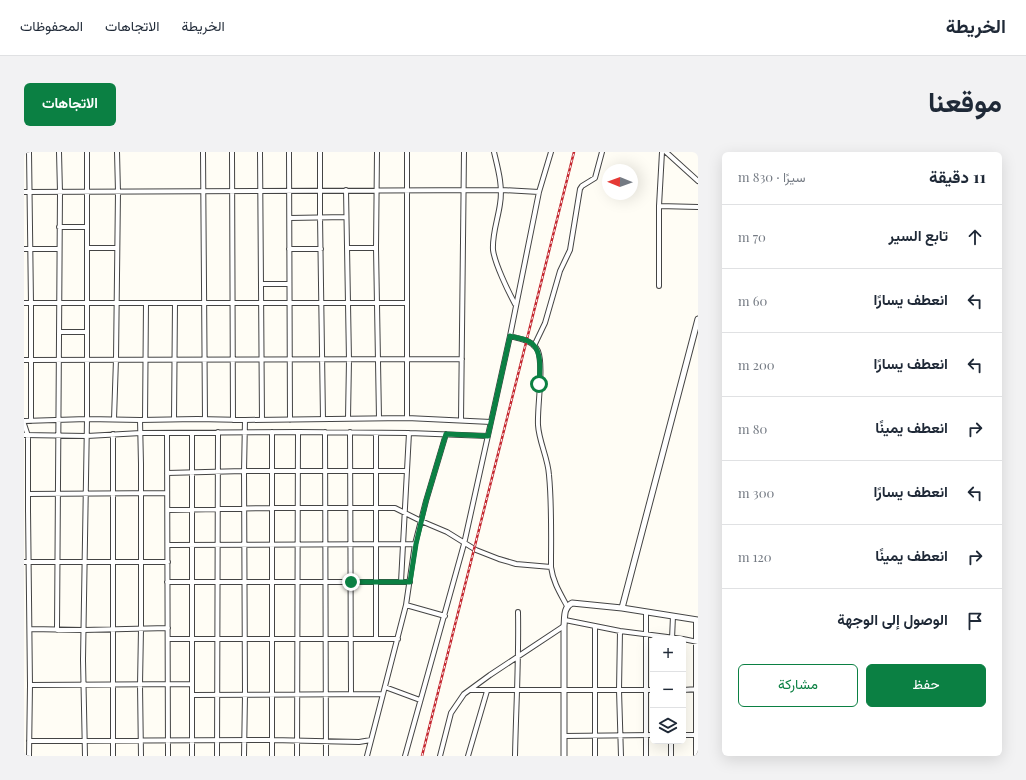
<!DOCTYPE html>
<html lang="ar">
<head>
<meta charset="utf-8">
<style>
	body { margin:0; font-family:"Playfair Display",Vazirmatn,serif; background:#f2f2f3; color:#1f2937; direction:rtl }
	.controls { position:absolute; right:12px; bottom:12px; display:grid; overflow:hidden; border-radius:6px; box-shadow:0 4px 16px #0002 }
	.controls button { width:36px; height:36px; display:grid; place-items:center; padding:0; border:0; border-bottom:1px solid #e0e1e3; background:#fff; color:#1f2937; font:20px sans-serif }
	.compass { position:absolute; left:578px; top:12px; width:36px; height:36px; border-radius:50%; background:#fff; box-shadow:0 4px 16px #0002; rotate:271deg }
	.stop { position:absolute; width:12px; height:12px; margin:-9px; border:3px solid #0b8043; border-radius:50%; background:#fff }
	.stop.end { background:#0b8043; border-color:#fff; box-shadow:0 1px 4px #0008 }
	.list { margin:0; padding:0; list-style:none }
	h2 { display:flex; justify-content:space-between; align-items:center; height:52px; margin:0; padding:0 16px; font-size:17px }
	h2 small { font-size:13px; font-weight:400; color:#747a83 }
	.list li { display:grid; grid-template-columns:26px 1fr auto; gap:12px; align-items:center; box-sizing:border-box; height:64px; padding:0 16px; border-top:1px solid #e0e1e3 }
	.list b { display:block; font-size:15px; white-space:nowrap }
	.list em { font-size:13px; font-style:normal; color:#747a83 }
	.actions { display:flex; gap:8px; padding:12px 16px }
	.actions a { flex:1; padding:9px 0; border:1px solid #0b8043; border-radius:6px; text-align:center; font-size:14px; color:#0b8043 }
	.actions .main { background:#0b8043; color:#fff }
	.icon { flex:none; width:22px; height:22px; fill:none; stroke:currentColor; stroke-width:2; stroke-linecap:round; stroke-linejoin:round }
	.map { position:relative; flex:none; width:674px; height:604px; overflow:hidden; direction:ltr; border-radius:6px }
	header { display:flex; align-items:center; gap:24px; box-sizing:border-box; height:56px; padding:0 20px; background:#fff; border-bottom:1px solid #e0e1e3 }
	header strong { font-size:19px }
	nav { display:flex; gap:22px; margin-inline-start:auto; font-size:14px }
	.intro { display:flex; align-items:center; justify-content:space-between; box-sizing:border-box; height:96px; padding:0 24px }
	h1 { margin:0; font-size:28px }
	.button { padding:10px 18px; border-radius:6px; background:#0b8043; color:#fff; font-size:14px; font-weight:700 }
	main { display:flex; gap:24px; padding:0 24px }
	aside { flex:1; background:#fff; border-radius:6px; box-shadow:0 4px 16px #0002 }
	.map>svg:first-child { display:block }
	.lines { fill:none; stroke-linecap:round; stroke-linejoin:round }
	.minor-casing { stroke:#444; stroke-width:6 }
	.tertiary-casing { stroke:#444; stroke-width:7 }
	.minor { stroke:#fff; stroke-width:4 }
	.tertiary { stroke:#fff; stroke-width:5 }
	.rail-casing { stroke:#c4262e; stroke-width:2.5 }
	.rail { stroke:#fff; stroke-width:1; stroke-dasharray:3; stroke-linecap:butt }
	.route { stroke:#0b8043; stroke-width:5 }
</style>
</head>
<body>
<header>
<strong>الخريطة</strong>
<nav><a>الخريطة</a><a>الاتجاهات</a><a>المحفوظات</a></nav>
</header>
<div class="intro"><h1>موقعنا</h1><a class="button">الاتجاهات</a></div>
<main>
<aside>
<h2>11 دقيقة<small>سيرًا · 830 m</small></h2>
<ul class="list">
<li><svg class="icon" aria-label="ahead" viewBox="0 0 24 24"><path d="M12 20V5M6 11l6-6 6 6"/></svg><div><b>تابع السير</b></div><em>70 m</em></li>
<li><svg class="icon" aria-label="left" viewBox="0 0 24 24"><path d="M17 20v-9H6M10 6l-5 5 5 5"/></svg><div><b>انعطف يسارًا</b></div><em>60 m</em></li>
<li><svg class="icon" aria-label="left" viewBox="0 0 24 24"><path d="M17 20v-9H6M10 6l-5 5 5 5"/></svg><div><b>انعطف يسارًا</b></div><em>200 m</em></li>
<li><svg class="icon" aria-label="right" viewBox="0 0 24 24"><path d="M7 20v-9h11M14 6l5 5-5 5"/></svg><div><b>انعطف يمينًا</b></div><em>80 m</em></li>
<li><svg class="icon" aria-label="left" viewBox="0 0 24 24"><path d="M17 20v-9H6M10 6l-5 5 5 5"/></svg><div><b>انعطف يسارًا</b></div><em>300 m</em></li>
<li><svg class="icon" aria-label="right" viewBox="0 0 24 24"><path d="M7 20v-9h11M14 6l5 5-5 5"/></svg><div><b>انعطف يمينًا</b></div><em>120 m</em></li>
<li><svg class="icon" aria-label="arrive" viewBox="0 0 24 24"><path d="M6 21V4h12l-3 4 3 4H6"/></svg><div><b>الوصول إلى الوجهة</b></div></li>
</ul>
<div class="actions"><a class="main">حفظ</a><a>مشاركة</a></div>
</aside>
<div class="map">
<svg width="674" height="604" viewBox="0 0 674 604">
	<rect width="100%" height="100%" fill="#fffdf5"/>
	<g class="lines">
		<defs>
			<path id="minor" d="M5,0L7,151V269
				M179,0L181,267
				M208,0L209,268
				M236,0L238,268
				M265,0L266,268
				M296,0V65L299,267
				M353,0L352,96L355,266
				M383,0V266
				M470,0C474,17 479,34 476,52C474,67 468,82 469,98C471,112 484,139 491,152
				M642,0L674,29
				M322,38L325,208L324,266
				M0,40L478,38L515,40
				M635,54L674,55
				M266,66L322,65
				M35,75H63
				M63,96H93
				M323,96H352
				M0,97H35
				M265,97H297
				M237,132H265
				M635,134V54L638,0
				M0,151H383
				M35,180H63
				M486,184C496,187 509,188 514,199C520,214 513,255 514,273C515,290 524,306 525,323C528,354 527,385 527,415C529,430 536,441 543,454
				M510,194L521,171L536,119L546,98L556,37L558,34L571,26L578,0
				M0,208L438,207
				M90,267L92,207L94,40L93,0
				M150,267L151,151
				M116,268L117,312V477L116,533L117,604
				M121,268L122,151
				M437,268L440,0
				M0,269L63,267L116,268L173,267L221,268L383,266L467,270
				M0,272L4,284V358L6,533L5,604
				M301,280L302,604
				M326,280L327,542
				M143,281L144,604
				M89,282V604
				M0,283L63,284L117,281L274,280L385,281L464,284
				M143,321L220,319H383
				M4,342L143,341
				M144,358L248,356H371L397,369L423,380L452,398L475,407L492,412L527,415
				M144,393L391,392
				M0,410H144
				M143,430H386
				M377,430L385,281
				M382,453L421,464
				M541,468L596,479L659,487
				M672,468V604
				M6,477L60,478L144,476
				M33,478L36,40L35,0
				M596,479L595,538L597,604
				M144,487H374
				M352,487V281
				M648,487L649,464
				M659,487L674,490
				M6,533L168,532
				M361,535L396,548
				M446,538H629
				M659,538L674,537
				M168,543L359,542
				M659,583H674
				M540,584L629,583
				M5,589L248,588L335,590L347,588
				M647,589V604
				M61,604L59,508L63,267V0
				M168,604V281
				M193,604L194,280
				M220,604L221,543L220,319L221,268
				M248,604V280
				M273,604L274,280
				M343,604L382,453L391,392L402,349L422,282
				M381,604L440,392L486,184L515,40L527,0
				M416,604L427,561L440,542L466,523L540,474
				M444,604L463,539
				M491,604C492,556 495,508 494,460
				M571,604V475
				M622,604V460"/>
			<path id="tertiary" d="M598,456L674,167
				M540,604V474C541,465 539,456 548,451L598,456L674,468"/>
		</defs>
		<!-- minor casing -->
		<use href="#minor" class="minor-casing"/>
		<!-- tertiary casing -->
		<use href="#tertiary" class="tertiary-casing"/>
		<!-- minor -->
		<use href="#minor" class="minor"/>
		<!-- tertiary -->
		<use href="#tertiary" class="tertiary"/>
		<defs>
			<path id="rail" d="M398,604L550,0"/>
		</defs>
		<!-- rail casing -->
		<use href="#rail" class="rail-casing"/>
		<!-- rail -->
		<use href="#rail" class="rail"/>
	</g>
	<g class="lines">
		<!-- route -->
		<path class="route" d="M327,430H386L392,392L402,349L422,282L464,284L486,184C492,186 498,186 504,189C519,196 516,217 515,232"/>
	</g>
</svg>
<div class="controls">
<button>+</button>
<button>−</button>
<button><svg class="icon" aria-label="layers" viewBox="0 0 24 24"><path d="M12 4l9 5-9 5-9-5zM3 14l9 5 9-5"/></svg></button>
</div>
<svg class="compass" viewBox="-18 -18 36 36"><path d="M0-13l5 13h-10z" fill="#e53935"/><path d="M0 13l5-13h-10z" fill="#747a83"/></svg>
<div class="stop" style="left:515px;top:232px"></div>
<div class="stop end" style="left:327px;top:430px"></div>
</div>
</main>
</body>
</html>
